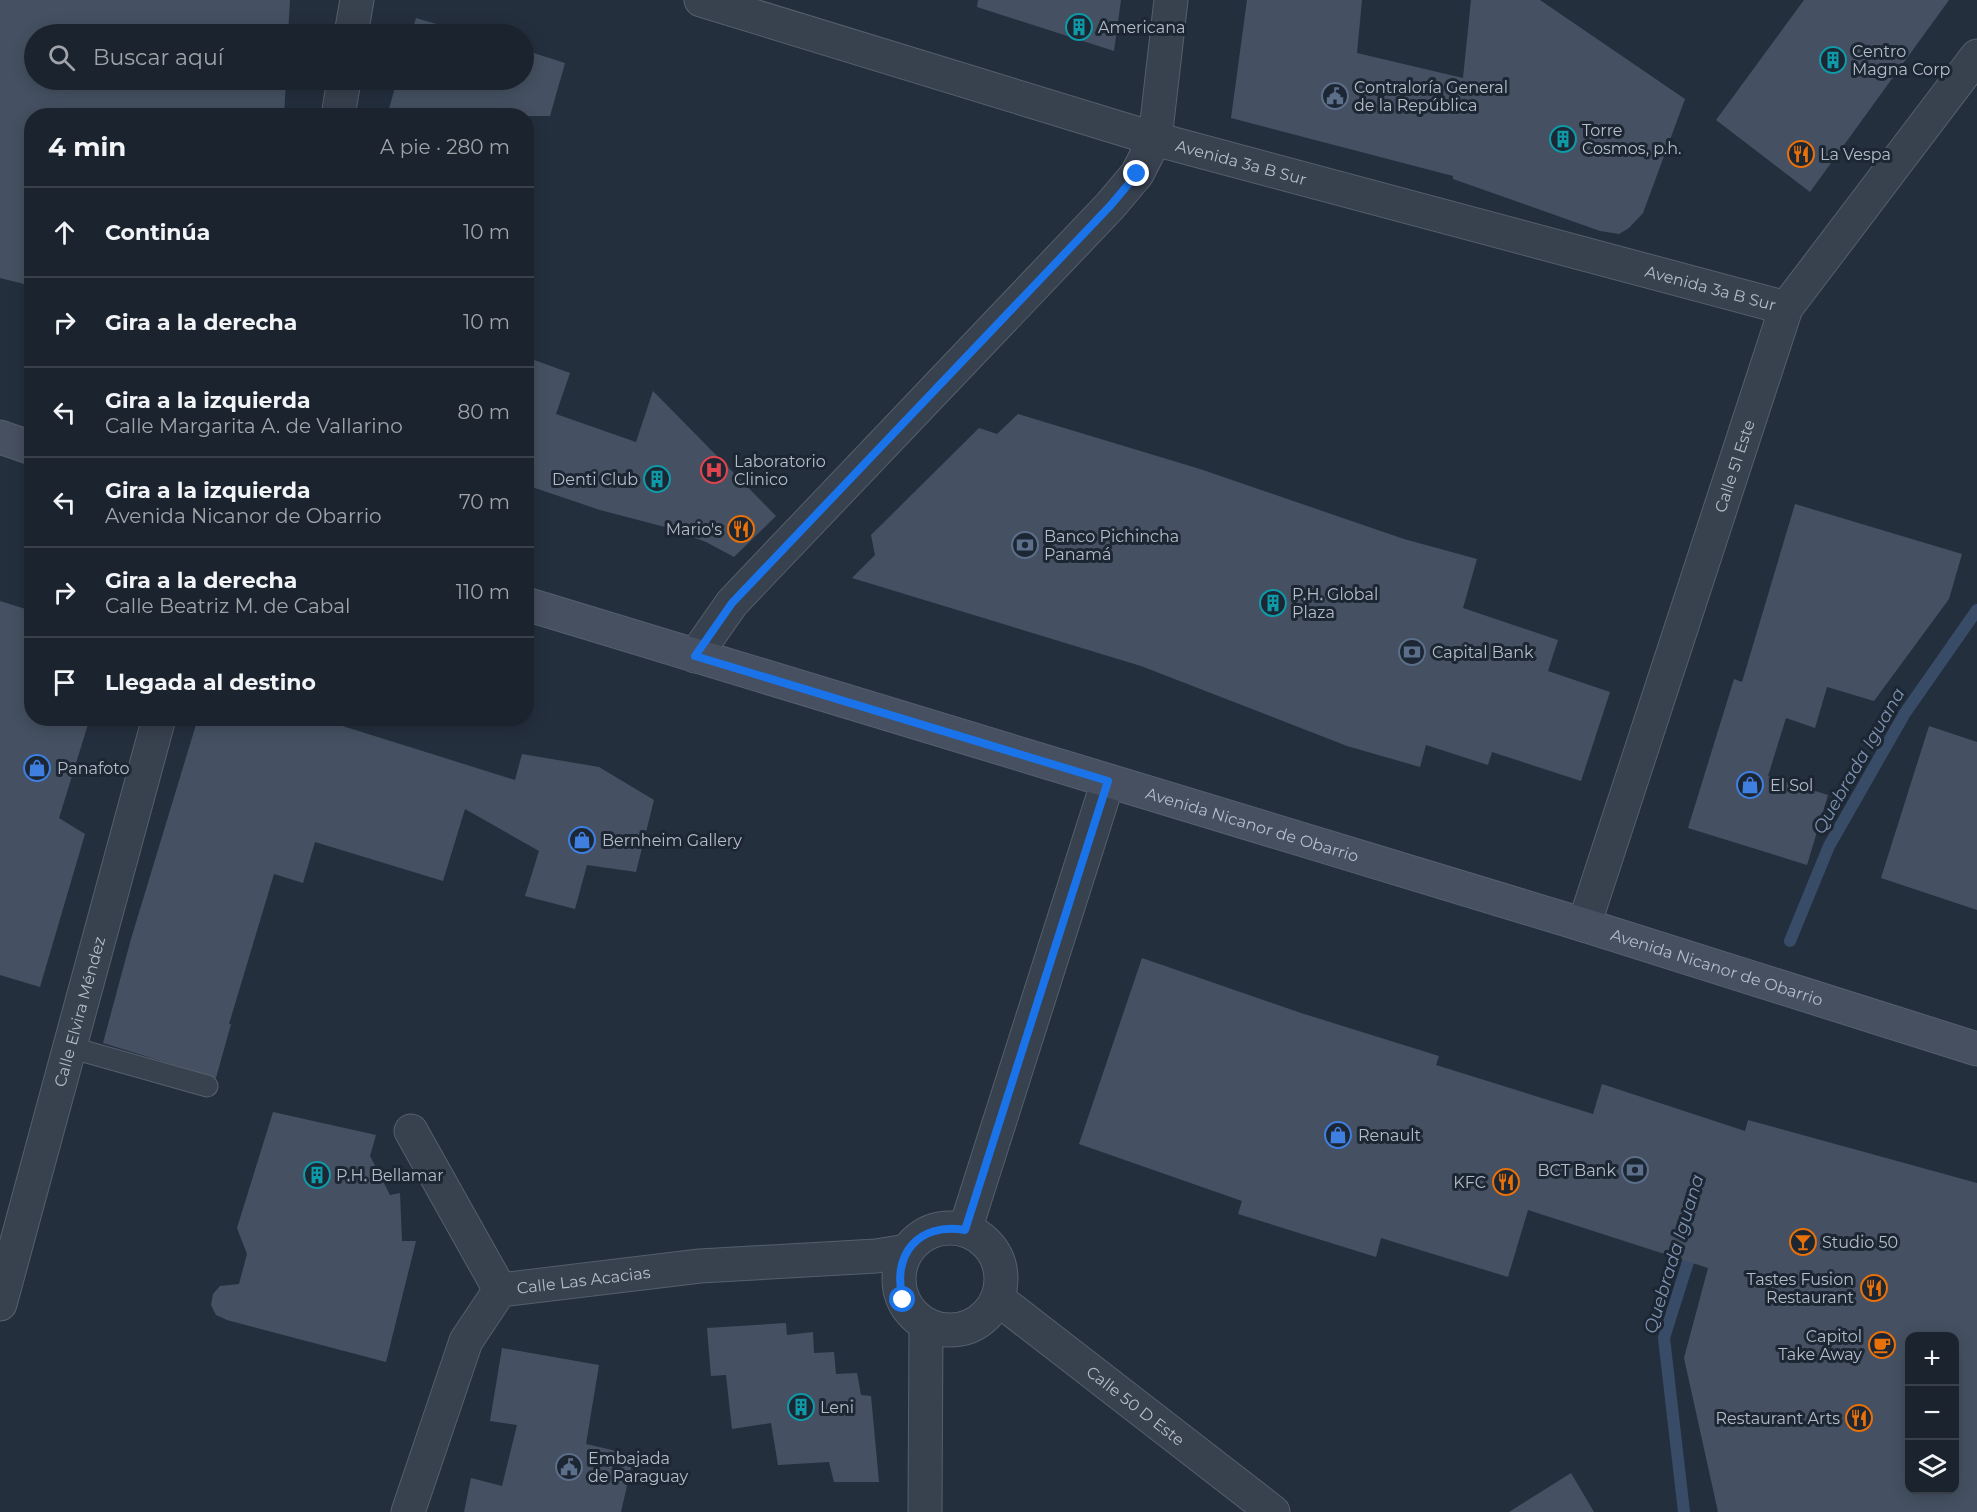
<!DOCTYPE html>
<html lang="es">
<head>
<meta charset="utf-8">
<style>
	body { margin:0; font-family:Montserrat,sans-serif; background:#242b36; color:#f1f3f6 }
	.controls { position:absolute; right:18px; bottom:18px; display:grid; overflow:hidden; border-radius:12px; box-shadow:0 3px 15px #0003 }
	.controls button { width:54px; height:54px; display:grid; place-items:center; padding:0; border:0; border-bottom:2px solid #39404a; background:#1b232e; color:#f1f3f6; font:30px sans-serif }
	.stop { position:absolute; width:18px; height:18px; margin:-14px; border:4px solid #1a73e8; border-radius:50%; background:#fff }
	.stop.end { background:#1a73e8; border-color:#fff; box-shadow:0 2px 6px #0008 }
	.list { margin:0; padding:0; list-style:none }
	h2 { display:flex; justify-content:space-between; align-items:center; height:78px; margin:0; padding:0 24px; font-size:26px }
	h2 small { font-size:20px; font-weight:400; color:#a0a4aa }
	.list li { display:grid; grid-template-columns:39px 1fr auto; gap:18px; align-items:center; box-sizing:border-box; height:90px; padding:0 24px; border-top:2px solid #39404a }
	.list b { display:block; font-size:22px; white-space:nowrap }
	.list p { margin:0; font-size:20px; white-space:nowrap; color:#a0a4aa }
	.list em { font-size:20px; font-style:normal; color:#a0a4aa }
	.icon { flex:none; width:33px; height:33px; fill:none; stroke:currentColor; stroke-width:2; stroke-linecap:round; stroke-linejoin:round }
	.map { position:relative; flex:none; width:1977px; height:1512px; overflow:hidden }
	.search { position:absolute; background:#1b232e; box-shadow:0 3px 15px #0003; left:24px; top:24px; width:510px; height:66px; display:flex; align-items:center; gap:15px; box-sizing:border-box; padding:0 21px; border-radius:33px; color:#a0a4aa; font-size:22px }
	.panel { position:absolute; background:#1b232e; box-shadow:0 3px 15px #0003; left:24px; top:108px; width:510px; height:618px; border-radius:24px }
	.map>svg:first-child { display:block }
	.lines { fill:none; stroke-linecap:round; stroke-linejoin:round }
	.stream { stroke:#394c67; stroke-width:12 }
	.building { fill:#455162; fill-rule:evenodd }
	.lane-casing { stroke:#565f6c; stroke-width:23 }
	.street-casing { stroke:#565f6c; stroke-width:35 }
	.secondary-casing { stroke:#565f6c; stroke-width:35 }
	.lane { stroke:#38414e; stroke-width:21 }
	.street { stroke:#38414e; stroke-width:33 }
	.secondary { stroke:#465061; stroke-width:33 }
	.route { stroke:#1a73e8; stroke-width:8 }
	.labels { text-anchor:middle; stroke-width:6; stroke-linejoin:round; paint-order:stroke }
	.poi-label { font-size:16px; fill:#b4bcc9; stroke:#1d2633; text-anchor:start }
	.street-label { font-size:16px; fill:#b4bcc9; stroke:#1d2633 }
	.water-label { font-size:18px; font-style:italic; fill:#7c92b1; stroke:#1d2633 }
</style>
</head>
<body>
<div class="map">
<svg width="1977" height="1512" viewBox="0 0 1977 1512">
	<rect width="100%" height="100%" fill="#242f3e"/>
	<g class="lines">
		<!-- stream -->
		<path class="stream" d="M1790,941L1829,846L1905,713L1977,610
			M1684,1512L1664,1338L1693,1246"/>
	</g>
	<!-- building -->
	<path class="building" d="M0,0H290L288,34H34V80H286L284,116H32V286L0,278Z
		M978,0H1121L1114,51L977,7Z
		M1247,0H1362L1357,53L1463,78L1471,0H1540L1685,99L1643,213L1629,228L1619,234L1600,231L1453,179V176L1231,118Z
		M1804,0H1949L1810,192L1716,120Z
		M416,18L471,34H411Z
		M524,50L565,63L550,116H387L397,80H524Z
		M526,357L570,373L556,414L636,442L653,391L776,516L734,557L706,542L665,527L600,510L526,485Z
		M1018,414L1200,469L1404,539L1477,559L1463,608L1558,640L1548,671L1610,692L1581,781L1492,752L1488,765L1426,745L1420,767L1347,746L1141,666L852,578L875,555L871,535L979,428L997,434Z
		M1795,504L1962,554L1949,599L1874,701L1827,687L1815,728L1786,718L1768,776L1828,795L1807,865L1688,828L1734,679L1742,682Z
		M0,601L32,611V718H90L59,818L85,834L40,987L0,975Z
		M198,718H317L515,780L522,754L599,767L654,800L636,872L587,865L575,909L525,896L539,851L465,809L443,881L315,842L303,883L274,874L229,1024H231L216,1078L103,1043L131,939Z
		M1929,726L1977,742V910L1881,878Z
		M1142,958L1301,1013L1439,1056L1436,1065L1593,1114L1602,1084L1745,1131L1748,1120L1977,1183V1512H1718L1684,1358L1708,1268L1528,1210L1508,1277L1381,1238L1376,1257L1238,1214L1242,1201L1079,1144ZM1910,1336H1954V1490H1910Z
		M273,1112L376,1135L370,1156L390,1195L400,1193L402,1241H416L386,1362L227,1320L216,1315L211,1305L213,1294L220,1286L239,1284L247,1254L237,1228Z
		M786,1323L787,1335L813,1332L814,1353L834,1352L836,1374L857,1373L861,1395L871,1396L879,1482H834L829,1462L778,1465L771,1423L732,1429L726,1375L711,1376L707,1328Z
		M502,1348L599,1365L586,1444L634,1455L621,1512H464L471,1478L502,1486L517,1425L490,1421Z
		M1571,1473L1594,1512H1509Z"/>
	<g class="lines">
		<defs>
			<path id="lane" d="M69,1047L207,1086"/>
			<g id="street">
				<path id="s1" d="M701,0L1155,139L1786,308"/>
				<path d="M351,34L357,0"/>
				<path d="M338,116L344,80"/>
				<path d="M695,656L732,603L1110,206L1137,174L1155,139L1171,0"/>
				<path id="s2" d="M1584,925L1786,308L1977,56"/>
				<path d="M411,1131L500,1290"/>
				<circle cx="950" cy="1279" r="51"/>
				<path d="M965,1230L1108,781"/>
				<path id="s3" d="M998,1299L1273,1512"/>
				<path id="s4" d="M0,1304L159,718"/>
				<path id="s5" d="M408,1512L466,1341L500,1290L700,1266L876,1256L907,1251"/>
				<path d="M925,1512L926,1325"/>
			</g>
			<g id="secondary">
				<path d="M0,437L32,448"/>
				<path id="s6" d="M526,604L1584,925L1977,1049"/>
			</g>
		</defs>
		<!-- lane casing -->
		<use href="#lane" class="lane-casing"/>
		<!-- street casing -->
		<use href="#street" class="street-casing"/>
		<!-- secondary casing -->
		<use href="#secondary" class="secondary-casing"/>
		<!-- lane -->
		<use href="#lane" class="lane"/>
		<!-- street -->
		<use href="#street" class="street"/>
		<!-- secondary -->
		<use href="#secondary" class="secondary"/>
	</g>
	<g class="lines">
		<!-- route -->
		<path class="route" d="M903,1300C891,1255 918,1222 965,1230L1108,781L695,656L732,603L1110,206L1137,174"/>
	</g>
	<!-- icons -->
	<defs>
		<symbol id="building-ring" viewBox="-11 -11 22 22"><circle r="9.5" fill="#1d2633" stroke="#0f9aa8" stroke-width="1.5"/><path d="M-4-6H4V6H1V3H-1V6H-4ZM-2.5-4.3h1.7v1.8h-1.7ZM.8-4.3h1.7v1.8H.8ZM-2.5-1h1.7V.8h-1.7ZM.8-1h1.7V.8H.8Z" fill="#0f9aa8"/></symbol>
		<symbol id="civic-ring" viewBox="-11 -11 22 22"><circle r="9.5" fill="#1d2633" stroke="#5c6f8a" stroke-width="1.5"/><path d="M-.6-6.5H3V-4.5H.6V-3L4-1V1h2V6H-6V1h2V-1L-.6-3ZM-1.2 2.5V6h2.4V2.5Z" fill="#5c6f8a"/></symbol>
		<symbol id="restaurant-ring" viewBox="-11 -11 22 22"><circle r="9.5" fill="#1d2633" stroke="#e8710a" stroke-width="1.5"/><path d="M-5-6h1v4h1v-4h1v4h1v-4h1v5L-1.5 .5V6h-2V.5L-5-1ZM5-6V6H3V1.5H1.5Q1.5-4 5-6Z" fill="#e8710a"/></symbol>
		<symbol id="hospital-ring" viewBox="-11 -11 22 22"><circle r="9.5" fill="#1d2633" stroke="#e0444e" stroke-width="1.5"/><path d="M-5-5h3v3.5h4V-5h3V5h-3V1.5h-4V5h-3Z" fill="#e0444e"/></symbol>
		<symbol id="bank-ring" viewBox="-11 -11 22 22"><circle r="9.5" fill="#1d2633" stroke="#5c6f8a" stroke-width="1.5"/><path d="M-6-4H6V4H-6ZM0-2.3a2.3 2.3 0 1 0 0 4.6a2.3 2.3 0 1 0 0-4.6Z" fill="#5c6f8a"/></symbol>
		<symbol id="shop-ring" viewBox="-11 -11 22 22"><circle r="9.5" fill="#1d2633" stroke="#3f7fe0" stroke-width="1.5"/><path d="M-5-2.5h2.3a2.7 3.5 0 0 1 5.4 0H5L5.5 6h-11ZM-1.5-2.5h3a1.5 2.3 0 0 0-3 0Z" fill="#3f7fe0"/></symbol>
		<symbol id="bar-ring" viewBox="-11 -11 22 22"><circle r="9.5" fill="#1d2633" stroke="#e8710a" stroke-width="1.5"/><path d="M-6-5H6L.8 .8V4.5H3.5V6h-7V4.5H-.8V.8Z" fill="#e8710a"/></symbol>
		<symbol id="cafe-ring" viewBox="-11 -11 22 22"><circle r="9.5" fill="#1d2633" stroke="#e8710a" stroke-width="1.5"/><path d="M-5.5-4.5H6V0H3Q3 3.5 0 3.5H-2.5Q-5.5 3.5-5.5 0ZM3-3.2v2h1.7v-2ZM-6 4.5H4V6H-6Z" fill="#e8710a"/></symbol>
	</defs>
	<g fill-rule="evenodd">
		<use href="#building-ring" x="1064" y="12" width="30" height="30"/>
		<use href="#building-ring" x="1818" y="45" width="30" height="30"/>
		<use href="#civic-ring" x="1320" y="81" width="30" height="30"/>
		<use href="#building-ring" x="1548" y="124" width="30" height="30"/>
		<use href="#restaurant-ring" x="1786" y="139" width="30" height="30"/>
		<use href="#hospital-ring" x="699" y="455" width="30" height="30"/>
		<use href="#building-ring" x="642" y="464" width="30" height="30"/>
		<use href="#restaurant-ring" x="726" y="514" width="30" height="30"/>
		<use href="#bank-ring" x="1010" y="530" width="30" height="30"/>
		<use href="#building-ring" x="1258" y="588" width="30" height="30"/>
		<use href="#bank-ring" x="1397" y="637" width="30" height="30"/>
		<use href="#shop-ring" x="22" y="753" width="30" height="30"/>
		<use href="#shop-ring" x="1735" y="770" width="30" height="30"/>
		<use href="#shop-ring" x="567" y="825" width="30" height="30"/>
		<use href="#shop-ring" x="1323" y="1120" width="30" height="30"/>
		<use href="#bank-ring" x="1620" y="1155" width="30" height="30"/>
		<use href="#building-ring" x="302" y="1160" width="30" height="30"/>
		<use href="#restaurant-ring" x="1491" y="1167" width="30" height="30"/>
		<use href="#bar-ring" x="1788" y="1227" width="30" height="30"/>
		<use href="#restaurant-ring" x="1859" y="1273" width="30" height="30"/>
		<use href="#cafe-ring" x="1867" y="1330" width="30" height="30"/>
		<use href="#building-ring" x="786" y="1392" width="30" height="30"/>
		<use href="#restaurant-ring" x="1844" y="1403" width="30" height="30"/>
		<use href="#civic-ring" x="554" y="1452" width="30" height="30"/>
	</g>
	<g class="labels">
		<!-- poi labels -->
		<g class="poi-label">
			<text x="1098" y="33">Americana</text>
			<text x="1852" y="57">Centro<tspan x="1852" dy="18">Magna Corp</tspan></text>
			<text x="1354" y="93">Contraloría General<tspan x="1354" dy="18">de la República</tspan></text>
			<text x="1582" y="136">Torre<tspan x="1582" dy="18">Cosmos, p.h.</tspan></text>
			<text x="1820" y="160">La Vespa</text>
			<text x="734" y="467">Laboratorio<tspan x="734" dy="18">Clinico</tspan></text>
			<text x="638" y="485" text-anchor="end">Denti Club</text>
			<text x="722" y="535" text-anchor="end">Mario's</text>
			<text x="1044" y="542">Banco Pichincha<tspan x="1044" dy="18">Panamá</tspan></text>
			<text x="1292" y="600">P.H. Global<tspan x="1292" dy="18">Plaza</tspan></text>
			<text x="1432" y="658">Capital Bank</text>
			<text x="57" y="774">Panafoto</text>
			<text x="1770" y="791">El Sol</text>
			<text x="602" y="846">Bernheim Gallery</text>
			<text x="1358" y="1141">Renault</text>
			<text x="1616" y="1176" text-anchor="end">BCT Bank</text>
			<text x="336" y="1181">P.H. Bellamar</text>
			<text x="1486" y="1188" text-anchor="end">KFC</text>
			<text x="1822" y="1248">Studio 50</text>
			<text x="1854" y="1285" text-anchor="end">Tastes Fusion<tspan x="1854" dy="18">Restaurant</tspan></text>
			<text x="1862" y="1342" text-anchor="end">Capitol<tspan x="1862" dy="18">Take Away</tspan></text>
			<text x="820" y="1413">Leni</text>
			<text x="1840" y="1424" text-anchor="end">Restaurant Arts</text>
			<text x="588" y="1464">Embajada<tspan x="588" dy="18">de Paraguay</tspan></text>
		</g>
		<!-- street labels -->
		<g class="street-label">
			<text dy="6" stroke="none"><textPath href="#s1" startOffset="564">Avenida 3a B Sur</textPath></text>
			<text dy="6" stroke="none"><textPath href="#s1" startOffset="1050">Avenida 3a B Sur</textPath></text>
			<text dy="6" stroke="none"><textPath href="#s2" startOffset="483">Calle 51 Este</textPath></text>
			<text dy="6" stroke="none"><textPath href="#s6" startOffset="759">Avenida Nicanor de Obarrio</textPath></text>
			<text dy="6" stroke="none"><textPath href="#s6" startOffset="1245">Avenida Nicanor de Obarrio</textPath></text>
			<text dy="6" stroke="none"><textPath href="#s4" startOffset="303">Calle Elvira Méndez</textPath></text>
			<text dy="6" stroke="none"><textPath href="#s5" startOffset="326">Calle Las Acacias</textPath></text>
			<text dy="6" stroke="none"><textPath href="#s3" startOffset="174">Calle 50 D Este</textPath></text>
		</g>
		<!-- water labels -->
		<g class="water-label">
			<text transform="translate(1859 761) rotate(-60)" y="6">Quebrada Iguana</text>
			<text transform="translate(1674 1254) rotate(-73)" y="6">Quebrada Iguana</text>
		</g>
	</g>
</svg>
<div class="controls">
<button>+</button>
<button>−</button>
<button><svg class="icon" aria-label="layers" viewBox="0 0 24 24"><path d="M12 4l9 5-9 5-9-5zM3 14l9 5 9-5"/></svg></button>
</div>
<div class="stop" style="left:903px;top:1300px"></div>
<div class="stop end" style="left:1137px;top:174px"></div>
<div class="search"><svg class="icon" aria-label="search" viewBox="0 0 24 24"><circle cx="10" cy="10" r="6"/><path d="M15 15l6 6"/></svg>Buscar aquí</div>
<section class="panel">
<h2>4 min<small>A pie · 280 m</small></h2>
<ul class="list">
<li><svg class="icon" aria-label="ahead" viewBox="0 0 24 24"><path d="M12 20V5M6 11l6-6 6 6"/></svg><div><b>Continúa</b></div><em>10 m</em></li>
<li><svg class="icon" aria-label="right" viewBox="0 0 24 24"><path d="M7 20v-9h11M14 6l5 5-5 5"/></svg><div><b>Gira a la derecha</b></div><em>10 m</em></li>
<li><svg class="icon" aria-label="left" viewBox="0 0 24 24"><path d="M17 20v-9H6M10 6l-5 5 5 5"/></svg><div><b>Gira a la izquierda</b><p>Calle Margarita A. de Vallarino</p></div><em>80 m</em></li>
<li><svg class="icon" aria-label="left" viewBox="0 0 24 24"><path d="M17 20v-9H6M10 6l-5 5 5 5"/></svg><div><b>Gira a la izquierda</b><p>Avenida Nicanor de Obarrio</p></div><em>70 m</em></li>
<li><svg class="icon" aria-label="right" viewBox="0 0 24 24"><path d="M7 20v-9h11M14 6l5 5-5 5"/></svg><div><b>Gira a la derecha</b><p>Calle Beatriz M. de Cabal</p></div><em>110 m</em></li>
<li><svg class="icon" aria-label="arrive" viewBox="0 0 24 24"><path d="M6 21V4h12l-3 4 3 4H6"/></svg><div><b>Llegada al destino</b></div></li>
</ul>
</section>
</div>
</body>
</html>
